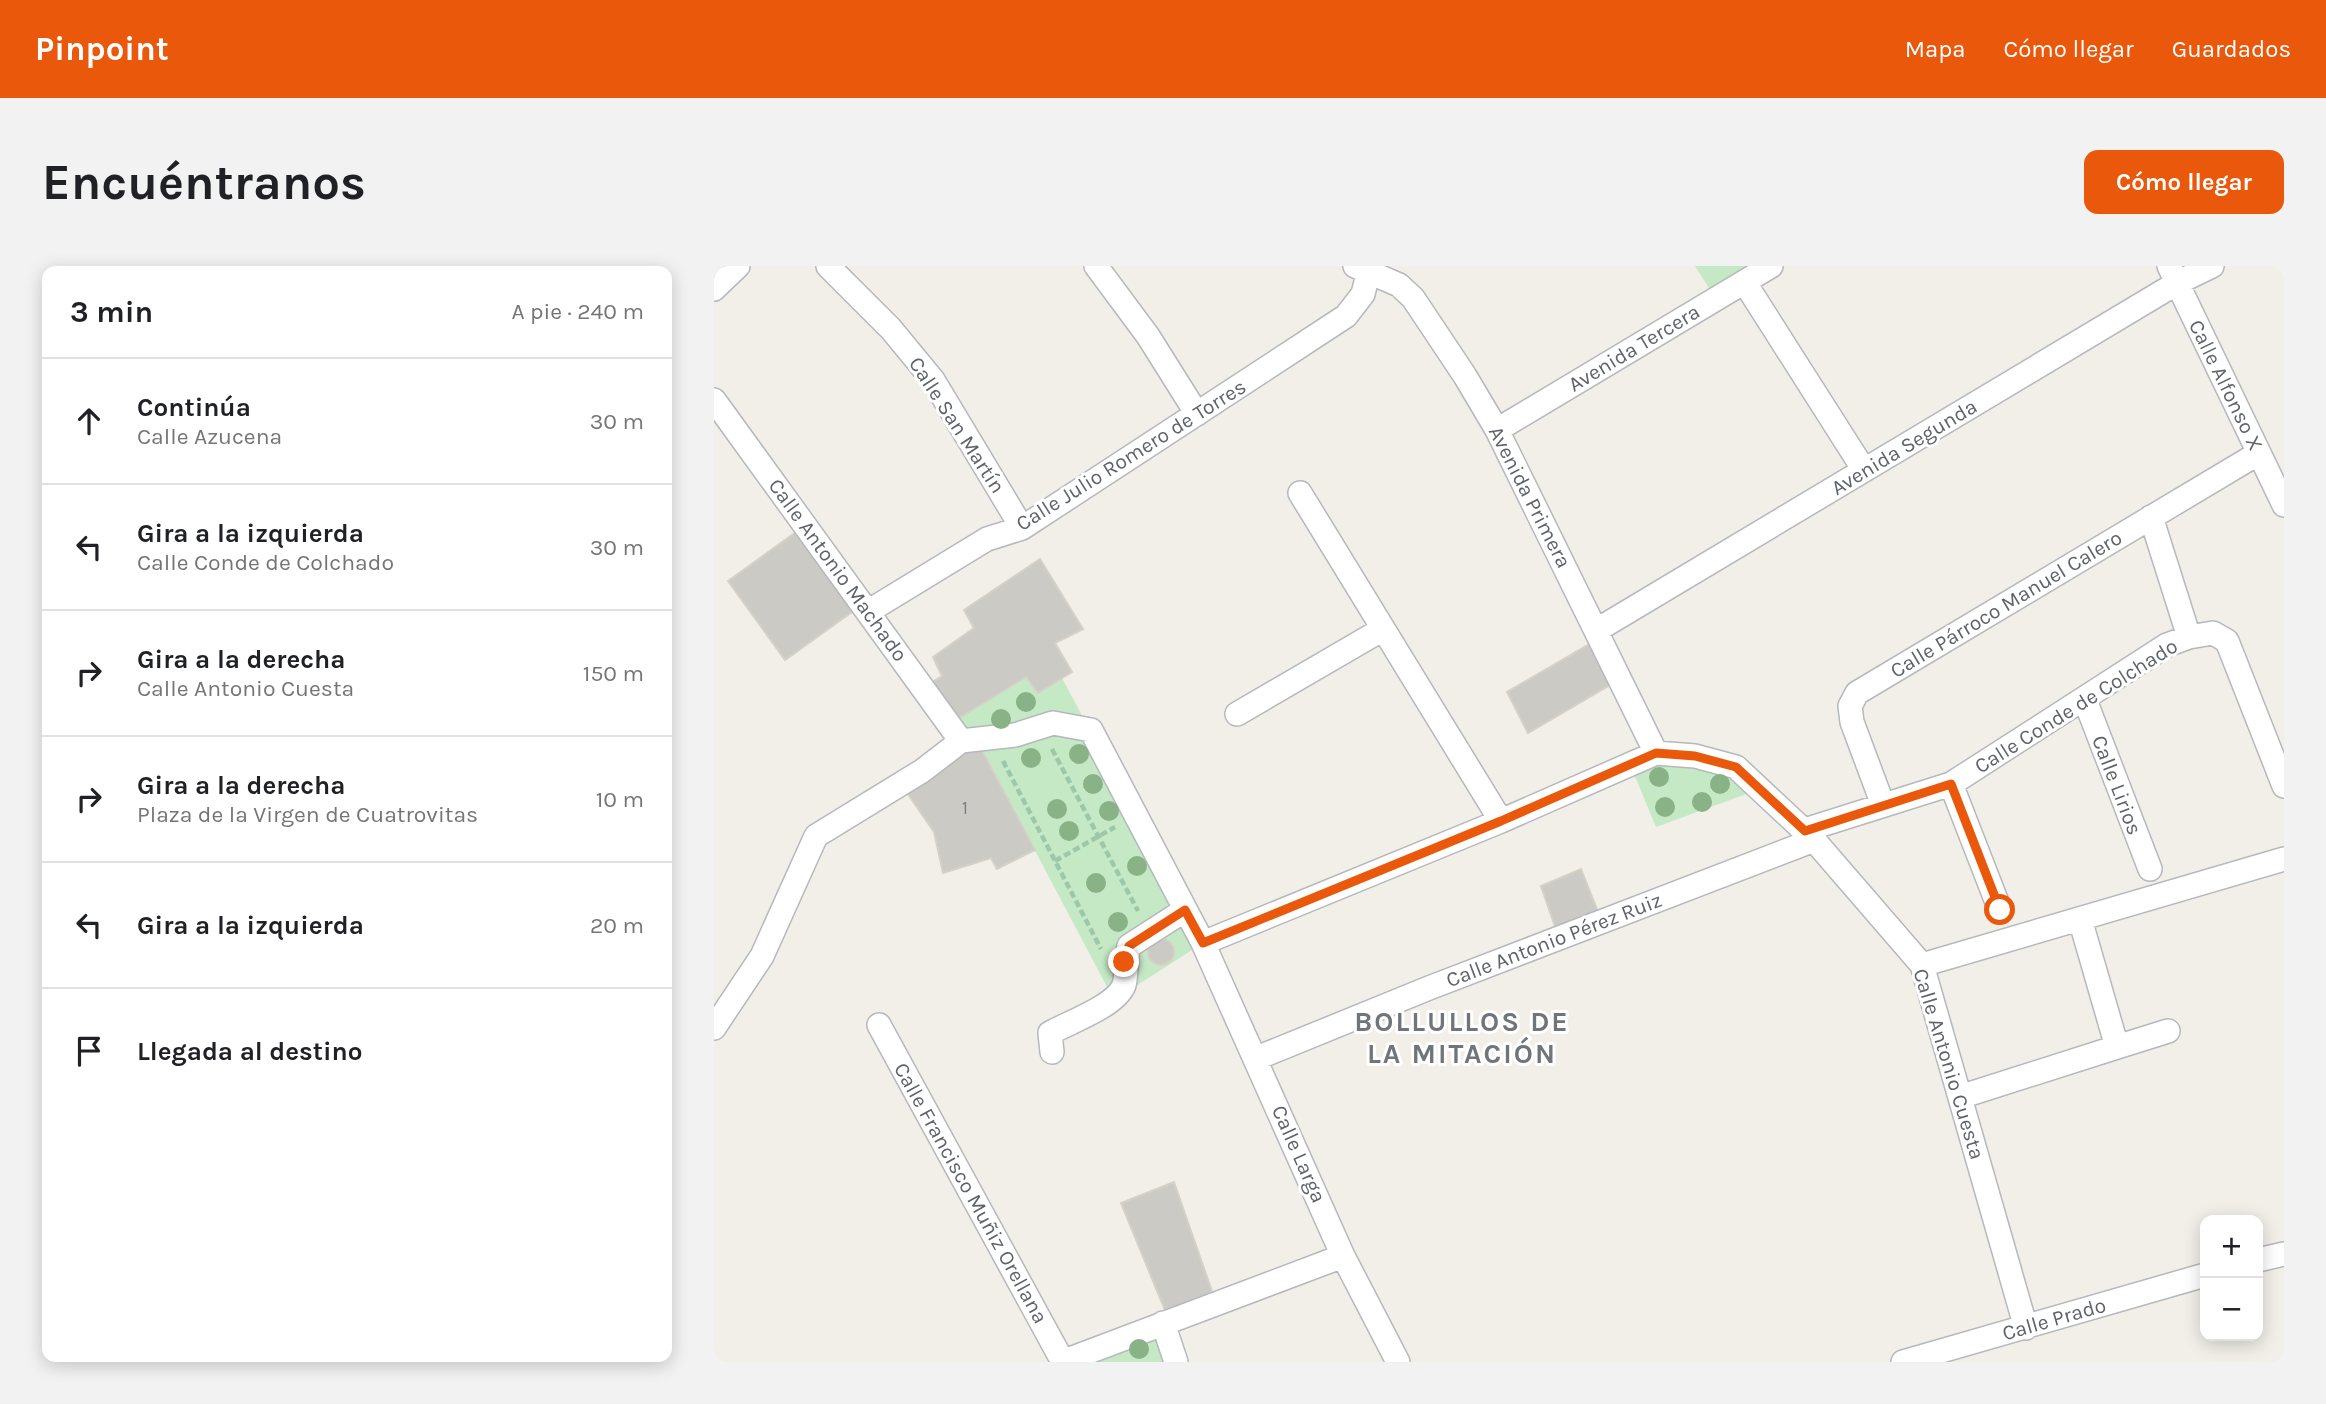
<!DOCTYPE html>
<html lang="es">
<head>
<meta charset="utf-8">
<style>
	body { margin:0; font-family:Karla,sans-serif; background:#f2f2f2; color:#202124 }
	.controls { position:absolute; right:21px; bottom:21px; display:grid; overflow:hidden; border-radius:14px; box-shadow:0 4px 18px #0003 }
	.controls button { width:63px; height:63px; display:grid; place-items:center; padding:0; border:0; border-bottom:2px solid #e0e0e0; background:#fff; color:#202124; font:35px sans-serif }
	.stop { position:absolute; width:21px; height:21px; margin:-16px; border:5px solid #ea580c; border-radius:50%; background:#fff }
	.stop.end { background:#ea580c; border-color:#fff; box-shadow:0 2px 7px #0008 }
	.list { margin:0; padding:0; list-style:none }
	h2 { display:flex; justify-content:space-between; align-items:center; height:91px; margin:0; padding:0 28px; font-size:30px }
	h2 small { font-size:23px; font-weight:400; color:#757577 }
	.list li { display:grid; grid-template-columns:46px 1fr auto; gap:21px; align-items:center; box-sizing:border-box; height:126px; padding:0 28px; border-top:2px solid #e0e0e0 }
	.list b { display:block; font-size:26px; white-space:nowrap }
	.list p { margin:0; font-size:23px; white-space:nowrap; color:#757577 }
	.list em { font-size:23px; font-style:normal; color:#757577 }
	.icon { flex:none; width:38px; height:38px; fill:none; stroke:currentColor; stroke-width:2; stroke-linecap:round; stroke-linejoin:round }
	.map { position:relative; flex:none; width:1570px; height:1096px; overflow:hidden; border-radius:14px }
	header { display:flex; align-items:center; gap:42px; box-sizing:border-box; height:98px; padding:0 35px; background:#ea580c; color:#fff }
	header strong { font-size:33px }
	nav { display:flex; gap:38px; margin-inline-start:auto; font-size:24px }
	.intro { display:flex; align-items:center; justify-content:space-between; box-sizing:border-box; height:168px; padding:0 42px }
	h1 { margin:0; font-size:49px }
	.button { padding:18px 32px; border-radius:14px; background:#ea580c; color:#fff; font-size:24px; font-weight:700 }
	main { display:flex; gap:42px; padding:0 42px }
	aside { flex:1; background:#fff; border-radius:14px; box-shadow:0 4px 18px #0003 }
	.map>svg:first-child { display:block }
	.green { fill:#c5e8c5 }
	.building { fill:#cccac5; stroke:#d6d1c6; stroke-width:2 }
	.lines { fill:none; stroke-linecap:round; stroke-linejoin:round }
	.street-casing { stroke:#b5b8bc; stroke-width:26 }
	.path { stroke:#9cc7a9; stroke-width:4.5; stroke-dasharray:7 3.5; stroke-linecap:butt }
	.street { stroke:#fff; stroke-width:23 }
	.tree { fill:#89b387 }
	.route { stroke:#ea580c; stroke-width:9 }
	.labels { text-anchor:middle; stroke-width:6; stroke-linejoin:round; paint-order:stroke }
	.number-label { font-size:18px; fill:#7a7d7f }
	.street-label { font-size:21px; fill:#5f6368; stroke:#fff }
	.district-label { font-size:28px; font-weight:bold; letter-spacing:2px; fill:#70757a; stroke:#fff }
</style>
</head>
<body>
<header>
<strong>Pinpoint</strong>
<nav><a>Mapa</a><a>Cómo llegar</a><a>Guardados</a></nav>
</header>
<div class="intro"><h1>Encuéntranos</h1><a class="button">Cómo llegar</a></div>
<main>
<aside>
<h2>3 min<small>A pie · 240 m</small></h2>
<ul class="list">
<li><svg class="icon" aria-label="ahead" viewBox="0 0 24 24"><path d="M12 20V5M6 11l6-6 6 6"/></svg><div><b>Continúa</b><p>Calle Azucena</p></div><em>30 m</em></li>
<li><svg class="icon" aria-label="left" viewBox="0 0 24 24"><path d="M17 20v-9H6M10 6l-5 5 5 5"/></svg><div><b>Gira a la izquierda</b><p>Calle Conde de Colchado</p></div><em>30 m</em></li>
<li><svg class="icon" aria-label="right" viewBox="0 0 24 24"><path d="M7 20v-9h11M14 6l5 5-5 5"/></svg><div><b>Gira a la derecha</b><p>Calle Antonio Cuesta</p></div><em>150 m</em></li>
<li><svg class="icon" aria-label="right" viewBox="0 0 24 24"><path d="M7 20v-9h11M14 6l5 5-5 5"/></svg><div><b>Gira a la derecha</b><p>Plaza de la Virgen de Cuatrovitas</p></div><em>10 m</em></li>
<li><svg class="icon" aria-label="left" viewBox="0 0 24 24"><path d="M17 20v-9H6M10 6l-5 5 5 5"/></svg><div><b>Gira a la izquierda</b></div><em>20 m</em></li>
<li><svg class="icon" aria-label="arrive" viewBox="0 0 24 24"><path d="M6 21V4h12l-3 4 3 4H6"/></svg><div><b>Llegada al destino</b></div></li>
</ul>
</aside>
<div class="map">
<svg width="1570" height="1096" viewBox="0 0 1570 1096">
	<rect width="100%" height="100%" fill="#f1efe8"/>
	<!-- green -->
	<path class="green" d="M981,0H1057L1002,33Z
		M312,411L324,427L348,412L489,677L400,734L263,475L235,458Z
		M981,490L1046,523L942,561L916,498Z
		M449,1057L462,1096H348Z"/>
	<!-- building -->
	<path class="building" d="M92,259L149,338L71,394L14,315Z
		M326,293L369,363L341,377L358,406L324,427L312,411L235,458L209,422L228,410L219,391L260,362L250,344Z
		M886,372L906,413L814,467L793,426Z
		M263,475L321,584L283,603L277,592L229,607L220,566L187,518Z
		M867,603L888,656L845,672L827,620Z
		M434 686a13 13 0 1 1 26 0a13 13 0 1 1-26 0Z
		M460,916L502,1037L455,1054L407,937Z"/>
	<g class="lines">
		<defs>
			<path id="street" d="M114,0L177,63L219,114L308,262
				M382,0L434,70L483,148
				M641,0L685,19L699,32L751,110L783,164L942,487
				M1455,0L1570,239
				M1031,17L1150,204
				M0,23L24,0
				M0,134L247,475
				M783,164L1057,0
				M586,227L787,555
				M1437,251L1475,371L1499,367L1513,375L1570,520
				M155,345L273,273L308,262L632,50L649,28L656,0
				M883,364L1463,17L1498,0
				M1371,434L1436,603
				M523,448L669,363
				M247,475L301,469L339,457L377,464L489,677L629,990L684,1096
				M1237,518L1286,644
				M1169,539L1138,456L1136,440L1143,427L1545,187
				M1091,564L1237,518L1453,379L1475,371
				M489,677L787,555L942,487L981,490L1022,501L1100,574L1208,699L1312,1062
				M1208,699L1570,593
				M165,759L349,1096
				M0,762L48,690L102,570L208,505L247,475
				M1403,781L1454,765
				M338,786L336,767C356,756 402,740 410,719C413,710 411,693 415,680L471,644
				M543,792L715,722L1100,574
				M1246,831L1403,781L1366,653
				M1544,994L1570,988
				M449,1057L462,1096
				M348,1096L629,990
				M1189,1096L1491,1009"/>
		</defs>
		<!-- street casing -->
		<use href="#street" class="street-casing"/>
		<!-- path -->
		<path class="path" d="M338,483L424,645
			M289,495L387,683
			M341,595L401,561"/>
		<!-- street -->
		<use href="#street" class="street"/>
	</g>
	<!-- trees -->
	<g class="tree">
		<circle cx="312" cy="436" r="10"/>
		<circle cx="287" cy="453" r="10"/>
		<circle cx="365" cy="488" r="10"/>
		<circle cx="317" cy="492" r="10"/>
		<circle cx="945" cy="511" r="10"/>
		<circle cx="379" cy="518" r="10"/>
		<circle cx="1006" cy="518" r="10"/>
		<circle cx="988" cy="536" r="10"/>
		<circle cx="951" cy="541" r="10"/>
		<circle cx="343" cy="543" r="10"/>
		<circle cx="395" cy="545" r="10"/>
		<circle cx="355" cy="565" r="10"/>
		<circle cx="423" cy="600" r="10"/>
		<circle cx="382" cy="617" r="10"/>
		<circle cx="404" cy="656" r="10"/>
		<circle cx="425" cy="1083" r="10"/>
	</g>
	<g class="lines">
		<!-- route -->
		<path class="route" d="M410,696L415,680L471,644L489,677L787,555L942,487L981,490L1022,501L1091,565L1237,518L1286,644"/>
	</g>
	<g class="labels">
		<!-- number labels -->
		<g class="number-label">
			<text x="251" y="548">1</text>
		</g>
		<!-- street labels -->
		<g class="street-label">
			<text transform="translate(920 82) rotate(-31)" y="7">Avenida Tercera</text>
			<text transform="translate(1512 119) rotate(64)" y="7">Calle Alfonso X</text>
			<text transform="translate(243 159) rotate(57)" y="7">Calle San Martín</text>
			<text transform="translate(1190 181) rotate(-31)" y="7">Avenida Segunda</text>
			<text transform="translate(417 189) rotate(-32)" y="7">Calle Julio Romero de Torres</text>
			<text transform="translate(816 231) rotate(63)" y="7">Avenida Primera</text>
			<text transform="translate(124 304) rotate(54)" y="7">Calle Antonio Machado</text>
			<text transform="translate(1292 338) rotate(-31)" y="7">Calle Párroco Manuel Calero</text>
			<text transform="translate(1362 440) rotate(-32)" y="7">Calle Conde de Colchado</text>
			<text transform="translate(1403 519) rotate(69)" y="7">Calle Lirios</text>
			<text transform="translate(840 674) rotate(-21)" y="7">Calle Antonio Pérez Ruiz</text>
			<text transform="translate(1235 798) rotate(73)" y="7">Calle Antonio Cuesta</text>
			<text transform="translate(585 888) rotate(66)" y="7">Calle Larga</text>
			<text transform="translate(257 927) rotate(61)" y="7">Calle Francisco Muñiz Orellana</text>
			<text transform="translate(1340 1053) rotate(-16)" y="7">Calle Prado</text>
		</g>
		<!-- district labels -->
		<g class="district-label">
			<text x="748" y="765">BOLLULLOS DE<tspan x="748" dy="32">LA MITACIÓN</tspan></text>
		</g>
	</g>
</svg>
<div class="controls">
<button>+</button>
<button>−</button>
</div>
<div class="stop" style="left:1286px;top:644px"></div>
<div class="stop end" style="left:410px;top:696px"></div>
</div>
</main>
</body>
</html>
